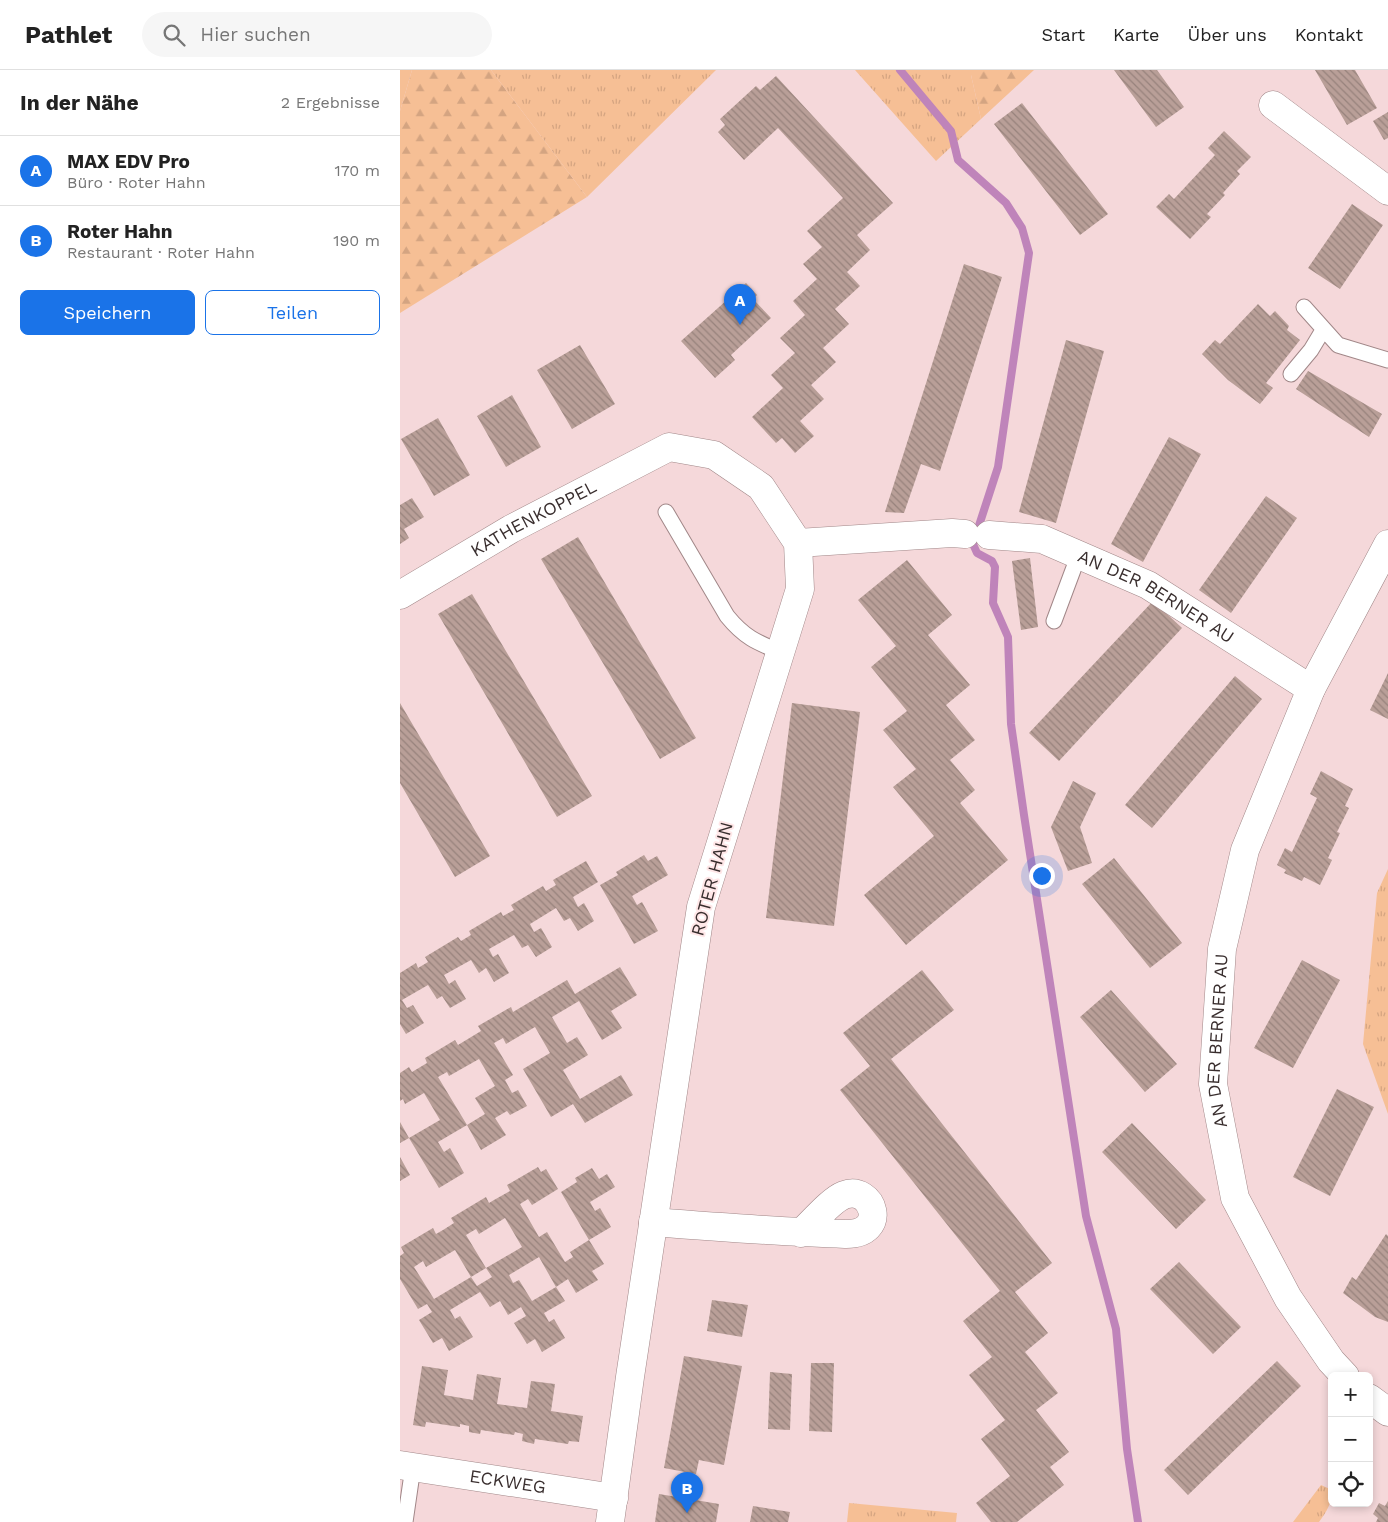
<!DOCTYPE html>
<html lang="de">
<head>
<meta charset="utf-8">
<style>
	body { margin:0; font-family:"Work Sans",sans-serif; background:#f6f6f6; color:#222 }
	.controls { position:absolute; right:15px; bottom:15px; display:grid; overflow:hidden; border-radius:8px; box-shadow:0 2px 8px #0003 }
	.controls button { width:45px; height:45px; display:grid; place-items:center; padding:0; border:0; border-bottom:1px solid #e0e0e0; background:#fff; color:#222; font:25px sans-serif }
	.you { position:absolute; left:641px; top:805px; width:18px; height:18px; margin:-12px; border:4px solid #fff; border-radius:50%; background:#1a73e8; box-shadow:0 0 0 8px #1a73e833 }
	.badge { display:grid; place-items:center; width:32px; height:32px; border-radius:50%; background:#1a73e8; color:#fff; font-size:16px; font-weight:700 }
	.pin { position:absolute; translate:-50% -41px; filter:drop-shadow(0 1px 2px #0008) }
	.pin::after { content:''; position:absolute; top:26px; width:18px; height:15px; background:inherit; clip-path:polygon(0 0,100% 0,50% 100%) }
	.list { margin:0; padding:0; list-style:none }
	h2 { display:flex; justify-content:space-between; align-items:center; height:65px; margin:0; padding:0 20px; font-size:21px }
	h2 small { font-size:16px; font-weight:400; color:#767676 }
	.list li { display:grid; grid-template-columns:32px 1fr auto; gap:15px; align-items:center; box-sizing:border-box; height:70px; padding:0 20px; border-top:1px solid #e0e0e0 }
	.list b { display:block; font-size:19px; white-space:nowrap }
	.list p { margin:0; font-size:16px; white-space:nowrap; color:#767676 }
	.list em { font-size:16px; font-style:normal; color:#767676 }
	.actions { display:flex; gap:10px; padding:15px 20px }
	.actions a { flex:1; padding:11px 0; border:1px solid #1a73e8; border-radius:8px; text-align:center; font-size:18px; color:#1a73e8 }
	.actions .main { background:#1a73e8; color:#fff }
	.icon { flex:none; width:28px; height:28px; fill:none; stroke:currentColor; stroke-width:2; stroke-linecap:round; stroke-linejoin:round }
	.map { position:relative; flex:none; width:988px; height:1452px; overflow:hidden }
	header { display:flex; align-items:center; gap:30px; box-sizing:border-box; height:70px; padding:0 25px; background:#fff; border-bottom:1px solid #e0e0e0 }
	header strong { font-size:24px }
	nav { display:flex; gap:28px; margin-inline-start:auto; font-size:18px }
	.search { width:350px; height:45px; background:#f6f6f6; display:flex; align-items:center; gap:12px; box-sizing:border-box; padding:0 18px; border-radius:28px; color:#767676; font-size:19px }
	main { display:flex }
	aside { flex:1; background:#fff }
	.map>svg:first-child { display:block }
	.grass { fill:#f6bf95 }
	.forest { fill:url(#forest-firs) }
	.park { fill:url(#park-tufts) }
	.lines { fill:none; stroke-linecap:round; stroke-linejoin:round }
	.stream { stroke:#bf84ba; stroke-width:8 }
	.building { fill:url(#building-back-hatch); fill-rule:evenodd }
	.service-casing { stroke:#a18788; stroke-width:17 }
	.minor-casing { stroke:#a18788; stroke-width:29 }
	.service { stroke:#fff; stroke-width:15 }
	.minor { stroke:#fff; stroke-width:28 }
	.labels { text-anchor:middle; stroke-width:4; stroke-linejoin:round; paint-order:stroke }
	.street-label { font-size:18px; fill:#392e2e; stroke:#ffe7e8 }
</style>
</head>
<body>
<header>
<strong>Pathlet</strong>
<div class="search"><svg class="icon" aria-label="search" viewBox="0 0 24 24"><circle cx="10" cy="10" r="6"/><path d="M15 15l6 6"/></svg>Hier suchen</div>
<nav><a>Start</a><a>Karte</a><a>Über uns</a><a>Kontakt</a></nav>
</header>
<main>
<aside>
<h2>In der Nähe<small>2 Ergebnisse</small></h2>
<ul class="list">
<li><span class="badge">A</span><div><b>MAX EDV Pro</b><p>Büro · Roter Hahn</p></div><em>170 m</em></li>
<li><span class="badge">B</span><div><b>Roter Hahn</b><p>Restaurant · Roter Hahn</p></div><em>190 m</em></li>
</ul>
<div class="actions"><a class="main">Speichern</a><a>Teilen</a></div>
</aside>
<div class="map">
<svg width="988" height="1452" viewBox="0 0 988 1452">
	<defs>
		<pattern id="forest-firs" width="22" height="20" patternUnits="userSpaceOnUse" patternTransform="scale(1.25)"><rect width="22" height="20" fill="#f6bf95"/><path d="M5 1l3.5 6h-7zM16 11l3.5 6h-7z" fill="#d4a481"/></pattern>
		<pattern id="park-tufts" width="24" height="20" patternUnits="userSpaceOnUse" patternTransform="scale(1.25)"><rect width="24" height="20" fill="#f6bf95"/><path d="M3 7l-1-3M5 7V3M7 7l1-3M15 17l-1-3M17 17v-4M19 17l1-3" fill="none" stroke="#d4a481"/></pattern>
		<pattern id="building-back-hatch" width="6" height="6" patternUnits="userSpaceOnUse" patternTransform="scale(1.25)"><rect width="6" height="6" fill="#b99f98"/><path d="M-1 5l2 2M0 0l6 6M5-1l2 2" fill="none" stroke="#97827c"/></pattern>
	</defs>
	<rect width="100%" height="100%" fill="#f5d8da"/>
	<!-- grass -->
	<path class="grass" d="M0,0H12L0,41Z"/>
	<!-- forest -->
	<path class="forest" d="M12,0H91L187,127L0,243V41Z
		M571,0H634L581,49L571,5Z"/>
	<!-- park -->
	<path class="park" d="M91,0H316L187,127Z
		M455,0H571V5L581,49L536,91Z
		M988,799V1044L963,974L977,823Z
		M921,1415L932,1420C932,1433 927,1441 919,1452H893Z
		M449,1433L557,1443L556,1452H447Z"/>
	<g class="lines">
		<!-- stream -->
		<path class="stream" d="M500,0L551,61L558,90L606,133L622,158L629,183L598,397L573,474L577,483L592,491L595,497L593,533L608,567L611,654L624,745L686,1146L716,1259L727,1379L738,1452"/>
	</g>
	<!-- building -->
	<path class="building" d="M714,0H757L784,37L756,57Z
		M915,0H955L977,38L947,55Z
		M376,6L493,133L457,165L470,180L447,202L460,216L435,239L449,254L423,278L436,292L411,315L424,329L400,351L414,366L395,383L382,368L376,373L352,347L383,318L371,305L395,283L380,268L405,245L393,231L417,209L403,194L422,177L407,161L443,128L378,58L344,90L318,62L325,55L320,49L356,16L360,20Z
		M622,33L708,144L680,165L594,54Z
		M988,42V68L984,70L973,51Z
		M824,61L851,87L837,101L840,104L823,123L825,125L807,144L811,147L790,169L756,137L769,124L774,129L815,85L808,78Z
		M952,134L983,155L940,219L908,198Z
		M564,194L602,207L590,245L540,401L521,394L504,443L485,442Z
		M346,213L357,225L353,229L371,248L331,285L335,290L315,308L281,271Z
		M858,234L870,246L875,241L889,256L887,260L900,270L866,313L873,318L860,334L828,310L802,284L815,270L820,274Z
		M666,270L704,281L656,453L619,442Z
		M180,275L215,334L172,359L137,300Z
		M908,301L982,344L969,367L896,319Z
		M112,325L141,377L106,397L77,346Z
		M38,348L70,405L34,426L1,369Z
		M769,367L801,384L743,492L711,474Z
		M866,426L897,448L831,543L799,520Z
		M12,428L24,447L4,459L9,468L0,474V435Z
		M178,467L296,668L260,689L141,489Z
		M630,488L638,557L621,560L612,491Z
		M507,490L552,545L528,565L570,615L546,635L575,670L550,690L575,720L560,733L608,790L506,875L464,825L534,766L493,717L516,699L483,660L507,641L471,597L496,576L458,530Z
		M72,524L192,726L157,747L38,544Z
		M753,531L782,558L659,691L629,663Z
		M988,603V649L970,640Z
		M835,606L862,629L752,758L725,735Z
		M0,633L90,786L55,807L0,713Z
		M392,633L460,642L434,856L366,848Z
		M921,701L953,719L945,736L949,738L937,762L940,763L928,788L932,790L920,815L904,807L902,811L884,803L886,800L877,795L885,778L892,782L917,728L910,724Z
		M673,711L696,723L680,757L692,793L668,801L651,757Z
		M244,785L248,791L257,786L268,805L232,826L237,835L242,832L258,861L234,874L200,815L218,805L216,802Z
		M714,788L782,873L750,898L682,814Z
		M186,791L198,812L173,827L178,837L184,833L194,851L178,861L170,848L164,851L156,838L130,854L134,862L141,858L152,877L136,887L128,875L122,878L114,865L89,879L93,887L98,884L109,903L94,912L86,898L79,903L71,890L44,905L49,914L55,910L66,929L50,938L42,926L37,929L28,915L2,930L7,938L13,935L24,953L6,964L0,954V903L16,893L18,898L28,892L25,887L58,867L61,871L71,865L69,861L101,842L103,846L114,840L111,835L143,816L146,821L156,815L153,810Z
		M902,890L940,910L893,998L854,978Z
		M220,897L237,925L211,941L222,958L202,970L179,931L152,947L167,973L177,967L188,985L163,1000L180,1029L221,1005L233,1025L185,1053L173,1034L151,1047L123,999L150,983L135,957L106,974L103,968L94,973L113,1005L105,1010L112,1023L118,1020L127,1036L110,1045L107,1041L95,1048L106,1065L81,1080L67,1055L85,1044L75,1028L95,1016L79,989L49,1006L47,1002L38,1007L67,1055L38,1072L44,1082L50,1078L64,1103L39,1118L9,1068L40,1050L24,1023L5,1034L3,1029L0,1031V1003L9,997L12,1002L27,993L25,988L55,970L58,975L81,961L78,956L111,937L113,942L167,910L175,924Z
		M522,900L554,940L491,989L652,1193L615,1222L648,1263L625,1282L658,1323L636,1340L669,1382L650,1397L664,1415L617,1452H591L576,1433L610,1406L581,1369L605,1350L569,1305L592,1287L563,1251L600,1221L440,1020L470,996L443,963Z
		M711,920L777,994L745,1022L680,947Z
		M937,1019L974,1037L930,1126L893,1107Z
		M0,1052L9,1068L0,1073Z
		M732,1053L806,1130L776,1159L702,1082Z
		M0,1087L10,1105L0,1111Z
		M138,1097L141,1102L146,1099L158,1119L132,1135L128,1129L120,1134L139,1167L147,1162L165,1192L173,1187L170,1182L189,1170L161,1122L177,1112L175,1108L192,1098L199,1109L207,1104L215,1117L190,1132L195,1141L200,1138L211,1157L189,1170L204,1194L192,1201L198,1210L176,1223L168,1209L156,1217L139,1187L109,1205L113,1213L119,1210L132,1231L156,1217L165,1231L144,1243L149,1252L154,1249L165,1268L142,1282L135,1269L127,1274L114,1253L126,1246L121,1237L108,1245L100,1231L90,1237L80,1222L50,1240L55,1249L60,1246L73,1267L49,1281L42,1268L33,1273L19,1250L32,1242L27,1234L18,1239L0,1209V1186L4,1183L1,1177L33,1158L36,1164L43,1160L54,1153L51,1148L86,1127L89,1133L94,1130L110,1121L107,1115ZM105,1148L122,1177L86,1198L92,1207L77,1216L71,1207L34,1229L14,1197L23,1191L26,1197L55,1180L71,1207L86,1198L66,1165L76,1159L79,1164Z
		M986,1164L988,1166V1252L975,1247L943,1223L952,1207L956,1210Z
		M779,1192L841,1257L813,1284L750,1219Z
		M312,1230L348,1235L342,1267L307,1261Z
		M284,1286L342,1296L324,1395L299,1390L296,1404L264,1398Z
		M877,1291L901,1316L788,1425L764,1400Z
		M411,1293H434L432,1362L409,1361Z
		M22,1296L48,1300L44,1325L73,1330L77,1304L101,1308L97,1334L127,1338L131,1311L155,1314L151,1341L183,1346L179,1372L169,1371L168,1374L135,1369L134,1374L122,1371L123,1364L115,1362L114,1365L81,1360L80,1364L69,1362V1356L60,1354V1357L26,1352L25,1357L13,1355Z
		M370,1302L392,1304L390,1360L368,1359Z
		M259,1424L319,1434L316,1452H255Z
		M988,1431V1452H976L978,1448L973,1444L979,1433L985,1436Z
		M353,1436L390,1442L388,1452H350Z"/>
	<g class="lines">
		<defs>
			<path id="service" d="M904,237L938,275L988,290
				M891,304L911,280L923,260
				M266,442L327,546C344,567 356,572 380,582
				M654,551L679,484
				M5,1452L13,1397"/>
			<g id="minor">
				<path d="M873,35L988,121"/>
				<path id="s1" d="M589,465L642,469L748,515L911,619"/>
				<path d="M398,473L552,463L565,464"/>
				<path id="s2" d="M0,525L111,459L269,377L314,385L361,417L398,473L400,519L301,837L230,1307L210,1452"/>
				<path d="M253,1152C317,1157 381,1162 445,1164C490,1165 473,1114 444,1125C431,1130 412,1153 401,1163"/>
				<path id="s3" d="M945,1306L931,1291L888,1228L835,1128L813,1014L822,879L845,780L911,619L988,474"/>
				<path d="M969,1328L988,1342"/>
				<path id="s4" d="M0,1395L214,1428"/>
			</g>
		</defs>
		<!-- service casing -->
		<use href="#service" class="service-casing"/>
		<!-- minor casing -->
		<use href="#minor" class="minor-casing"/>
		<!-- service -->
		<use href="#service" class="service"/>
		<!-- minor -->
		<use href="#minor" class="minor"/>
	</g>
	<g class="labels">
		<!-- street labels -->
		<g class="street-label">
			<text dy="6" stroke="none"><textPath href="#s2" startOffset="154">KATHENKOPPEL</textPath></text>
			<text dy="6" stroke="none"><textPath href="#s1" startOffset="181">AN DER BERNER AU</textPath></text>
			<text transform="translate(312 809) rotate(-75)" y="6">ROTER HAHN</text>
			<text dy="6" stroke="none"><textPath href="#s3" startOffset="369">AN DER BERNER AU</textPath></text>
			<text dy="6" stroke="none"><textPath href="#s4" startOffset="109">ECKWEG</textPath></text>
		</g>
	</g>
</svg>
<div class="controls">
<button>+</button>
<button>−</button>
<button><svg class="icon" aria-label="locate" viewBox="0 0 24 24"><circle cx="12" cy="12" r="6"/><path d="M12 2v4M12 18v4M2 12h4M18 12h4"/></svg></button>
</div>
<div class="you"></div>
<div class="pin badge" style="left:340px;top:255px">A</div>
<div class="pin badge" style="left:287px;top:1443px">B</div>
</div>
</main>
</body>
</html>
